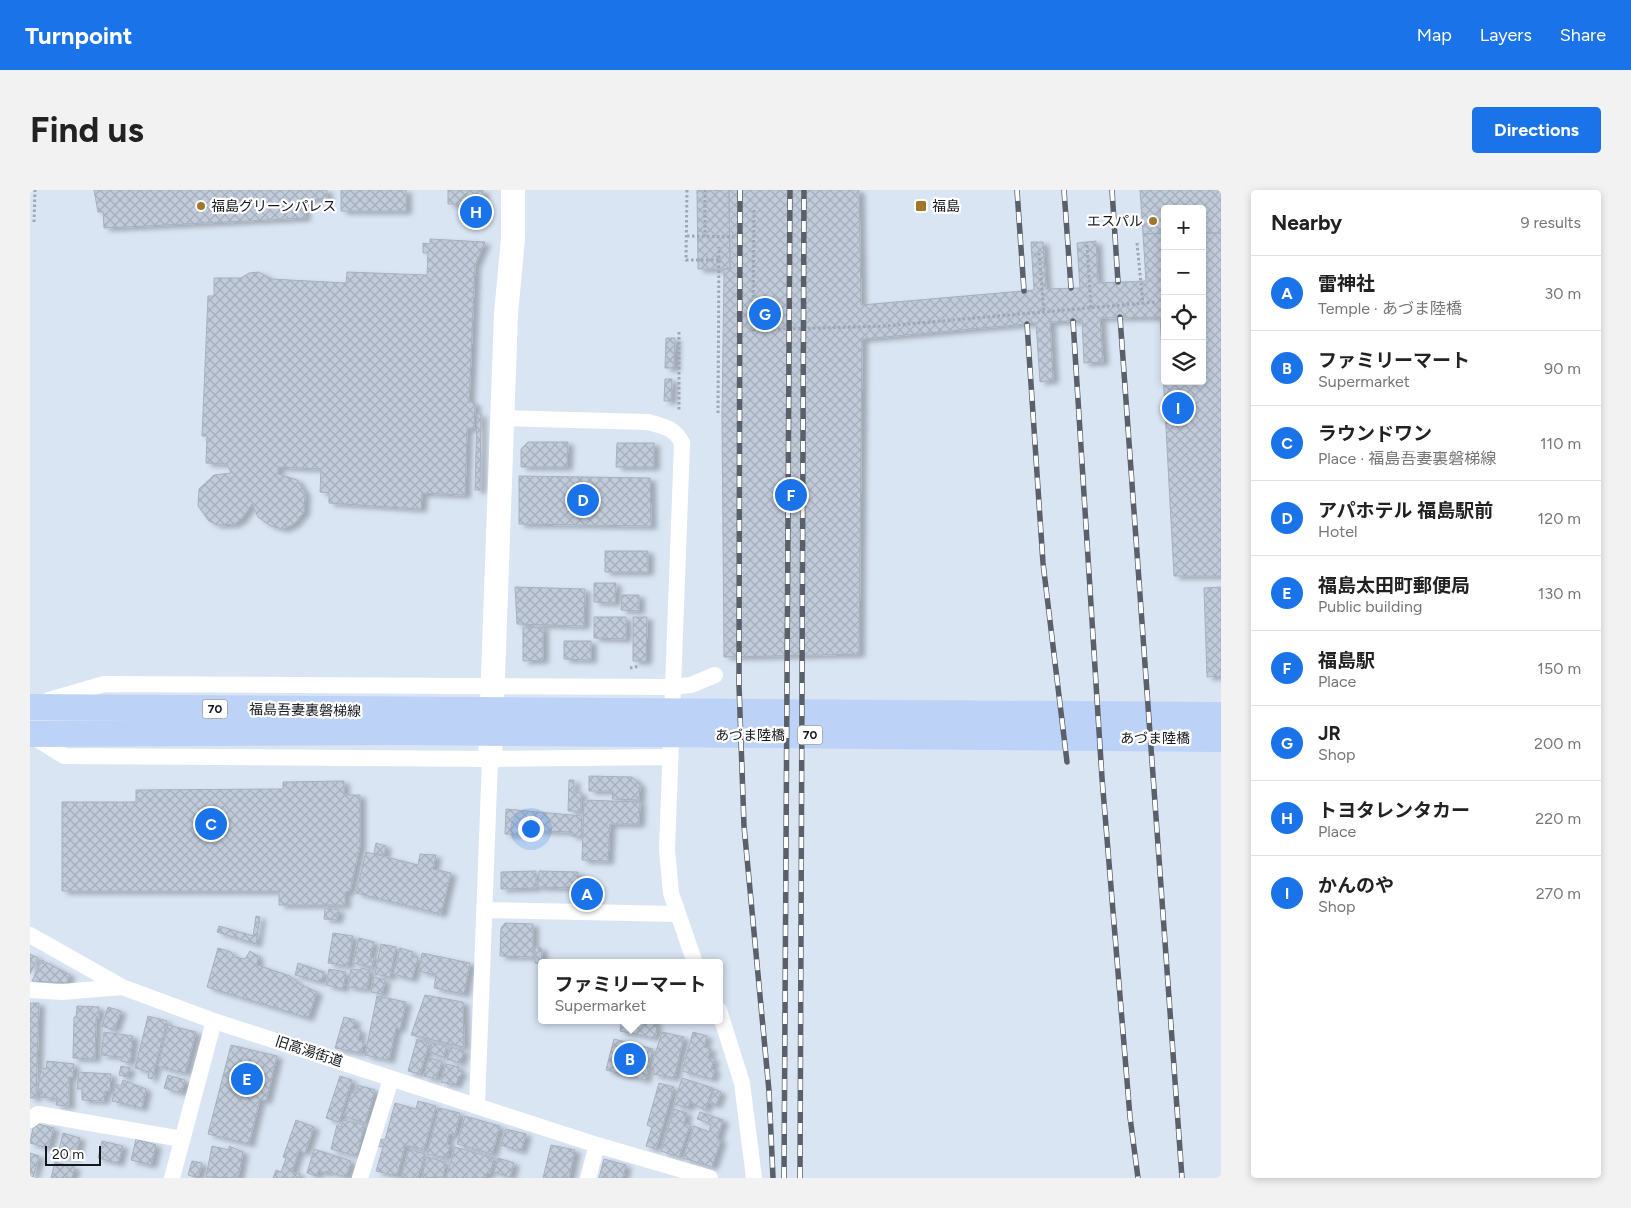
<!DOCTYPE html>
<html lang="en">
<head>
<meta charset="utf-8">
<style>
	body { margin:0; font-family:Figtree,"Noto Sans JP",sans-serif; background:#f2f2f2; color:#222 }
	.controls { position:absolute; right:15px; top:15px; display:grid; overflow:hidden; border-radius:5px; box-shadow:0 2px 8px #0003 }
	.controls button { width:45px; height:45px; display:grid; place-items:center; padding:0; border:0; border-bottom:1px solid #e0e0e0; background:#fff; color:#222; font:25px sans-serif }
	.scale { position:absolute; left:15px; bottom:12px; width:56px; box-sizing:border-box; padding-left:5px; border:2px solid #14171d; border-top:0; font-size:14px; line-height:18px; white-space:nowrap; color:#14171d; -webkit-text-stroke:4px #fff; paint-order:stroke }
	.you { position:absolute; left:500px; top:638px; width:18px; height:18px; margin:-12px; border:4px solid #fff; border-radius:50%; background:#1a73e8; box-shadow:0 0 0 8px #1a73e833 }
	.badge { display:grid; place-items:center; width:32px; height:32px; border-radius:50%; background:#1a73e8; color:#fff; font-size:16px; font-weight:700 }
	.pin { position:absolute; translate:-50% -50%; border:2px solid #fff; box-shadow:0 1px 5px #0006 }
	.popup { position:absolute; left:508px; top:769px; width:185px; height:65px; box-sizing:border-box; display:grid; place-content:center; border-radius:5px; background:#fff; filter:drop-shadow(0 1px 4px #0005); font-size:16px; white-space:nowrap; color:#767676 }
	.popup b { font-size:19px; color:#222 }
	.popup::after { content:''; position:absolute; left:50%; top:100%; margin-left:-10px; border:10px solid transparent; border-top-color:#fff }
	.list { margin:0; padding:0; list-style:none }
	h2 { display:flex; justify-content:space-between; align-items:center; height:65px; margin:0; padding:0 20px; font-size:21px }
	h2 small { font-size:16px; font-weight:400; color:#767676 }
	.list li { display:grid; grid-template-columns:32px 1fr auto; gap:15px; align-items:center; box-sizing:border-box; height:75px; padding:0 20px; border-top:1px solid #e0e0e0 }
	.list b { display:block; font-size:19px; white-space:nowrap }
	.list p { margin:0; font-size:16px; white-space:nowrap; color:#767676 }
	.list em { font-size:16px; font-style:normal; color:#767676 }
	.icon { flex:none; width:28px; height:28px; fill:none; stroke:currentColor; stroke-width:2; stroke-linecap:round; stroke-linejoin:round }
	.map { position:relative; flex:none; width:1191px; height:988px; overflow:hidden; border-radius:5px }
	header { display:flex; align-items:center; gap:30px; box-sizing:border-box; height:70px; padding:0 25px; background:#1a73e8; color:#fff }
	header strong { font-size:24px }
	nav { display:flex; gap:28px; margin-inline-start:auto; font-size:18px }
	.intro { display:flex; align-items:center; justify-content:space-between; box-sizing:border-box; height:120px; padding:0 30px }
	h1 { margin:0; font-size:35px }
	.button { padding:12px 22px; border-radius:5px; background:#1a73e8; color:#fff; font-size:18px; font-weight:700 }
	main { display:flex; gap:30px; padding:0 30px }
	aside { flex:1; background:#fff; border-radius:5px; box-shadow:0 2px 8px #0003 }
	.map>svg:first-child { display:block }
	.building { fill:url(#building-cross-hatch); stroke:#a6b0be; filter:url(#shadow) }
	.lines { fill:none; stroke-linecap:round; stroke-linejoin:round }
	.path { stroke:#9ea7b3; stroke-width:3; stroke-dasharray:2.5 2.5; stroke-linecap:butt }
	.street { stroke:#fff; stroke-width:16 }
	.secondary { stroke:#fff; stroke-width:24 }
	.primary { stroke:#bcd3f7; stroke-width:26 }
	.rail-casing { stroke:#5a6069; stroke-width:5.5 }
	.rail { stroke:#fff; stroke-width:4; stroke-dasharray:11; stroke-linecap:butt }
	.poi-dot { fill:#a27728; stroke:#fff; stroke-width:2 }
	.labels { text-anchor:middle; stroke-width:4.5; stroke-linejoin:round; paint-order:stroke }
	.shield { fill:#fff; stroke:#5a5d61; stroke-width:1 }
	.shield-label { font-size:12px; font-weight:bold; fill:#14171d }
	.poi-label { font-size:14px; fill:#14171d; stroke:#fff; text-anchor:start }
	.street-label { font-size:14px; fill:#14171d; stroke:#fff }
</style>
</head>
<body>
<header>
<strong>Turnpoint</strong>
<nav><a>Map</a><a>Layers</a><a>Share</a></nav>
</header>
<div class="intro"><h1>Find us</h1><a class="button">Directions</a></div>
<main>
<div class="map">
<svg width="1191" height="988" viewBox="0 0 1191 988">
	<defs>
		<pattern id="building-cross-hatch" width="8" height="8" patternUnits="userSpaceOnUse" patternTransform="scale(1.25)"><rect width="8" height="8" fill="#c1cbda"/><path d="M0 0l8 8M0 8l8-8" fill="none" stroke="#a5aebb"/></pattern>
		<filter id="shadow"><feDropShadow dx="5.5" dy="3" stdDeviation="2.5" flood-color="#0004"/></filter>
	</defs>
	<rect width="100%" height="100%" fill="#dae5f4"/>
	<!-- building -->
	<path class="building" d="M64,0H297V9L274,10L275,28L74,38L73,22H68Z
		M311,0H376V21H311Z
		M418,0H453V30H438V14H418Z
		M667,0H699L700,79H668Z
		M699,0H829L831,115L1004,100L1001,52H1013L1016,99L1050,98L1047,53L1066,51L1068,93L1116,91L1113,44L1135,43V191H1172V43H1191V386H1144L1130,127L1070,128L1073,172L1054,173L1052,130L1020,132L1023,190L1010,192L1006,133L832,149L829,464L694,467L692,225L694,79H700Z
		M1110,0H1191V43H1172V19H1135V43L1113,44Z
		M400,49L455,52L445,75L439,212L445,213L444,238H437L435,305L392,303L391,319L299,313V303L290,302L291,279L248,277V284L267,290L275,303L274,322L264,334L253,339L241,336L228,327L222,314L211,330L204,334L188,335L179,331L168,316L169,299L184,285L201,283L197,274L176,273L177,246H172L178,106H184V88H211L219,83L229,82L241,89L316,93L317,82L397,85L398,63H393V53L400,54Z
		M636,148H645L644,178H635Z
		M635,189H642L641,211H634Z
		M447,224H451L450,300H445Z
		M498,252H538L537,277H491V259Z
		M587,253H624V277H586Z
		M489,286L620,288L621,336L489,334Z
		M575,361H618V382H575Z
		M564,393H586L585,413L564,412Z
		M485,397L555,399L554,436L487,434Z
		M1191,397V486L1177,487L1174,398Z
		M592,405H609V421L591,420Z
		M564,427H596V449L564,448Z
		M603,427H617L616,471H603Z
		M513,437V470L493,471V438Z
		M534,451H561V470L534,469Z
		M559,586L602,587L610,595L609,610L582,609L583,601H559Z
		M539,590H544V602H551V621H538Z
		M314,591V605H330V656L320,701L315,702V715H249V701H32V612H106V600L253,599V592Z
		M554,610L610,612L609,634H580L578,671L552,670Z
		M476,619L552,626L551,646H541V642L493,640V645L475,644Z
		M346,653L356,656L354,665L344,663Z
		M336,662L388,675L390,664L406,665L403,679L421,683L411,724L326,703Z
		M506,681V698L471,699V682Z
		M509,681L548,682V698L508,697Z
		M550,692H555V699H561L562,711H551Z
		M295,718L309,720L307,730L294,729Z
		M226,726L230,727L226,754L187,742L189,736L223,746Z
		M475,733L503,734V767L470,766L471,738Z
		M303,743L323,746L318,776L298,773Z
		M329,748L344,752L340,767L344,768L342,777L323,773Z
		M351,754L366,757L360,787L345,784Z
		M505,757H510L512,761L511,774L505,773Z
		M188,758L201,762L204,767L215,769L220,761L228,766L227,775L260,786L269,794L287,802L278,828L177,797Z
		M370,758L383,762L381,766L388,768L382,789L363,784Z
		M392,763L440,773L434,804L404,798L406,785L389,781Z
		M0,764L8,768L0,784Z
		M12,770L40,785L36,793L2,791Z
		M268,773L294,782L291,792L265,785Z
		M331,778L340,780L337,799L318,797L321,779L331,780Z
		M299,779L316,782L313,799L296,795Z
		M344,787L355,790L352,804L341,802Z
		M395,805L433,812L434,857L381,845Z
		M347,806L376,812L370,839L366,838L359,870L335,865Z
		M0,813H9L6,908H0Z
		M47,816L69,817V828H66L65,869L43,868L44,827H46Z
		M78,817L91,821L84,840L72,836Z
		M118,826L137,831L122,889L118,888L119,882L105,878Z
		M314,827L325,830L323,838L331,841L328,850L334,852L331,863L305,858Z
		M592,830H625L624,836L627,837L625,848L590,841Z
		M138,835L166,842L155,883L128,876Z
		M74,842L103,846L100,873L91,871V867L71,865Z
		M632,842L654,847L644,888L623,884L624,878L621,877Z
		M663,842L677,846L674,857L681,859L678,867L684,869L681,879L685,880L682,889L652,881Z
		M387,849L399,853L390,884L378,881Z
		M584,849L623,859L615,890L576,880Z
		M402,853L416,856L414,867L400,863Z
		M201,855L247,866L236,911L230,909L219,954L178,944Z
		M421,857L434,861L430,873L417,869Z
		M399,868L412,871L406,889L394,886Z
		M17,871L44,874L43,887H39V916L26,915L27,909L11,907L12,900H8L11,878L16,879Z
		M416,874L429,877L428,881L432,882L431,886H429L426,895L411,892Z
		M91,876L100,878L97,887L89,885Z
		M49,882L81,884L80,901H75L74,911L52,910V899H47Z
		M138,885L155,890L151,903L134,898Z
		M310,886L322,890L309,932L296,928Z
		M652,888L683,898L675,920L660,912L658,918L644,914Z
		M93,890L116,899L112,918L82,911L86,894L91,896Z
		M629,893L644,897L626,959L616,956L622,937L617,935Z
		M328,895L345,900L335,933L314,926L322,901L326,903Z
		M684,899L691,902L686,915L679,913Z
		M388,911L406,916L394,960L375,955L367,986L346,981L353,957L348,956L350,949L355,950L365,913L386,919Z
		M409,918L430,923L425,945L419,944L417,954L420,955L417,968L397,964Z
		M644,919L657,923L654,933L660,935L649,967L631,961Z
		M670,922L693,930L687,949L691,950L682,977L653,968L664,936L679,942L681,934L667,929Z
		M435,926L470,936L462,964L427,954Z
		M266,930L284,937L275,963L269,960L262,982L270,984L269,988H243L246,980L251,982L256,968L253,967Z
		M313,930L334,935L327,966L301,959L307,935L311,937Z
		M4,933L24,938L18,958L0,953Z
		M476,939L496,944L491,961L471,955Z
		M33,943L50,948L45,968L28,964Z
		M106,949L126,955L121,975L101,970Z
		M72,951L93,956L88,973L68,968Z
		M521,955L545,960L539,988H513Z
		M182,956L199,960V956L213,962L208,988L176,987Z
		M425,957L464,968L460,984L457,983L455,988H416Z
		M284,959L321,971L316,987L296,981V983L288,981L286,986L277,983Z
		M379,959L395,964L388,988H371Z
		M0,963L9,966L3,987L0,986Z
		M396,967L416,972L413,987L392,988Z
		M468,968L484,973L480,987L464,982Z
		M574,969L596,975L593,988H569Z
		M162,971L172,973L168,988L158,985Z
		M25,972L45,977L42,988H21Z"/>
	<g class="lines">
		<!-- path -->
		<path class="path" d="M657,0L656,70H689
			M675,0V46
			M686,0V1
			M724,20L723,140L855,136L1126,112
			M4,32L5,0
			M657,46L706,47
			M1107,53L1113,114
			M1057,55L1061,118
			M1009,63L1014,122
			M649,142V222
			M688,223L689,57
			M600,478L609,476"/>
		<!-- street -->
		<path class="street" d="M473,228L618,232C633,236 645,238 652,253L637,660L641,703L665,773
			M19,510L74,494L642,497L661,495L685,485
			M2,546L34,566L460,569L639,567
			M455,720L648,724
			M0,745L92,797L184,831L567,955L680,988
			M0,800L32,802L92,797
			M689,820L712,893L724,988
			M447,916L460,569
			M0,930L8,924L152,949
			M142,988L184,831
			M330,988L361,889
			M558,988L567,955"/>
		<!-- secondary -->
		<path class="secondary" d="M460,569L476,124L483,48V0"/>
		<!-- primary -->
		<path class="primary" d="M0,517L1191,525
			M0,544L369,542L1191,549"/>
		<defs>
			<path id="rail" d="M710,0L709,495L714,636L739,901L743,988
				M987,0L994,101
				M1034,0L1041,98
				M1082,0L1088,92
				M1090,127L1152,988
				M1043,131L1072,588L1100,927L1108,988
				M997,134L1013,373L1037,572
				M754,988L760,0
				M770,988L774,0"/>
		</defs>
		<!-- rail casing -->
		<use href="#rail" class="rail-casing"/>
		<!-- rail -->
		<use href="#rail" class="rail"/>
	</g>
	<!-- markers -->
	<g class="poi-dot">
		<circle cx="171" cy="16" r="5"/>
		<rect x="885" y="10" width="12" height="12" rx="2.5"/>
		<circle cx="1123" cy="31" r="5"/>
	</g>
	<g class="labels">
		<!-- shield labels -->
		<g class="shield">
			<rect x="172.5" y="509.5" width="25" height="19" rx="4"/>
			<rect x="767.5" y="535.5" width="25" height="19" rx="4"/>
		</g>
		<g class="shield-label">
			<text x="185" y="523">70</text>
			<text x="780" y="549">70</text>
		</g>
		<!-- poi labels -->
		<g class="poi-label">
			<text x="181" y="21">福島グリーンパレス</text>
			<text x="902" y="21">福島</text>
			<text x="1113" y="36" text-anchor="end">エスパル</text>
		</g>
		<!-- street labels -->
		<g class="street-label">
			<text transform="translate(275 520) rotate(1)" y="5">福島吾妻裏磐梯線</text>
			<text x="720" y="550">あづま陸橋</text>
			<text x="1125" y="553">あづま陸橋</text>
			<text transform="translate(279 861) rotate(18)" y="5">旧高湯街道</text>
		</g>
	</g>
</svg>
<div class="controls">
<button>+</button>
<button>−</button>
<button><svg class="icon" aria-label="locate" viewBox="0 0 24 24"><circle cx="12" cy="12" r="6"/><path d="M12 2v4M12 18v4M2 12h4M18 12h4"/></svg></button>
<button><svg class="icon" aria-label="layers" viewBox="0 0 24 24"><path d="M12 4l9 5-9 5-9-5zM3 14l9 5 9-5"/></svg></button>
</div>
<div class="scale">20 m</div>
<div class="you"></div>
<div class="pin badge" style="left:557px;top:704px">A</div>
<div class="pin badge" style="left:600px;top:869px">B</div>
<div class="popup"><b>ファミリーマート</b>Supermarket</div>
<div class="pin badge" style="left:181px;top:634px">C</div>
<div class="pin badge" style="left:553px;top:310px">D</div>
<div class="pin badge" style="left:217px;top:889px">E</div>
<div class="pin badge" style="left:761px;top:305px">F</div>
<div class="pin badge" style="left:735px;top:124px">G</div>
<div class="pin badge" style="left:446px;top:22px">H</div>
<div class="pin badge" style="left:1148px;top:218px">I</div>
</div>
<aside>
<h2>Nearby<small>9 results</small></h2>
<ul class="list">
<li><span class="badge">A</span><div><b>雷神社</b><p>Temple · あづま陸橋</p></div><em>30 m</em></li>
<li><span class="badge">B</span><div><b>ファミリーマート</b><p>Supermarket</p></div><em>90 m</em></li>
<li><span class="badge">C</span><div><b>ラウンドワン</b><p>Place · 福島吾妻裏磐梯線</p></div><em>110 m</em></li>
<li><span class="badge">D</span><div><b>アパホテル 福島駅前</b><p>Hotel</p></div><em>120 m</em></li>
<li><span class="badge">E</span><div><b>福島太田町郵便局</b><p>Public building</p></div><em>130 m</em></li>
<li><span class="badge">F</span><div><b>福島駅</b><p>Place</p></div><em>150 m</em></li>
<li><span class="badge">G</span><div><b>JR</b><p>Shop</p></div><em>200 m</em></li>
<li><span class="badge">H</span><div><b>トヨタレンタカー</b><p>Place</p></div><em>220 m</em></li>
<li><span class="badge">I</span><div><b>かんのや</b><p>Shop</p></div><em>270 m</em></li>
</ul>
</aside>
</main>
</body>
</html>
